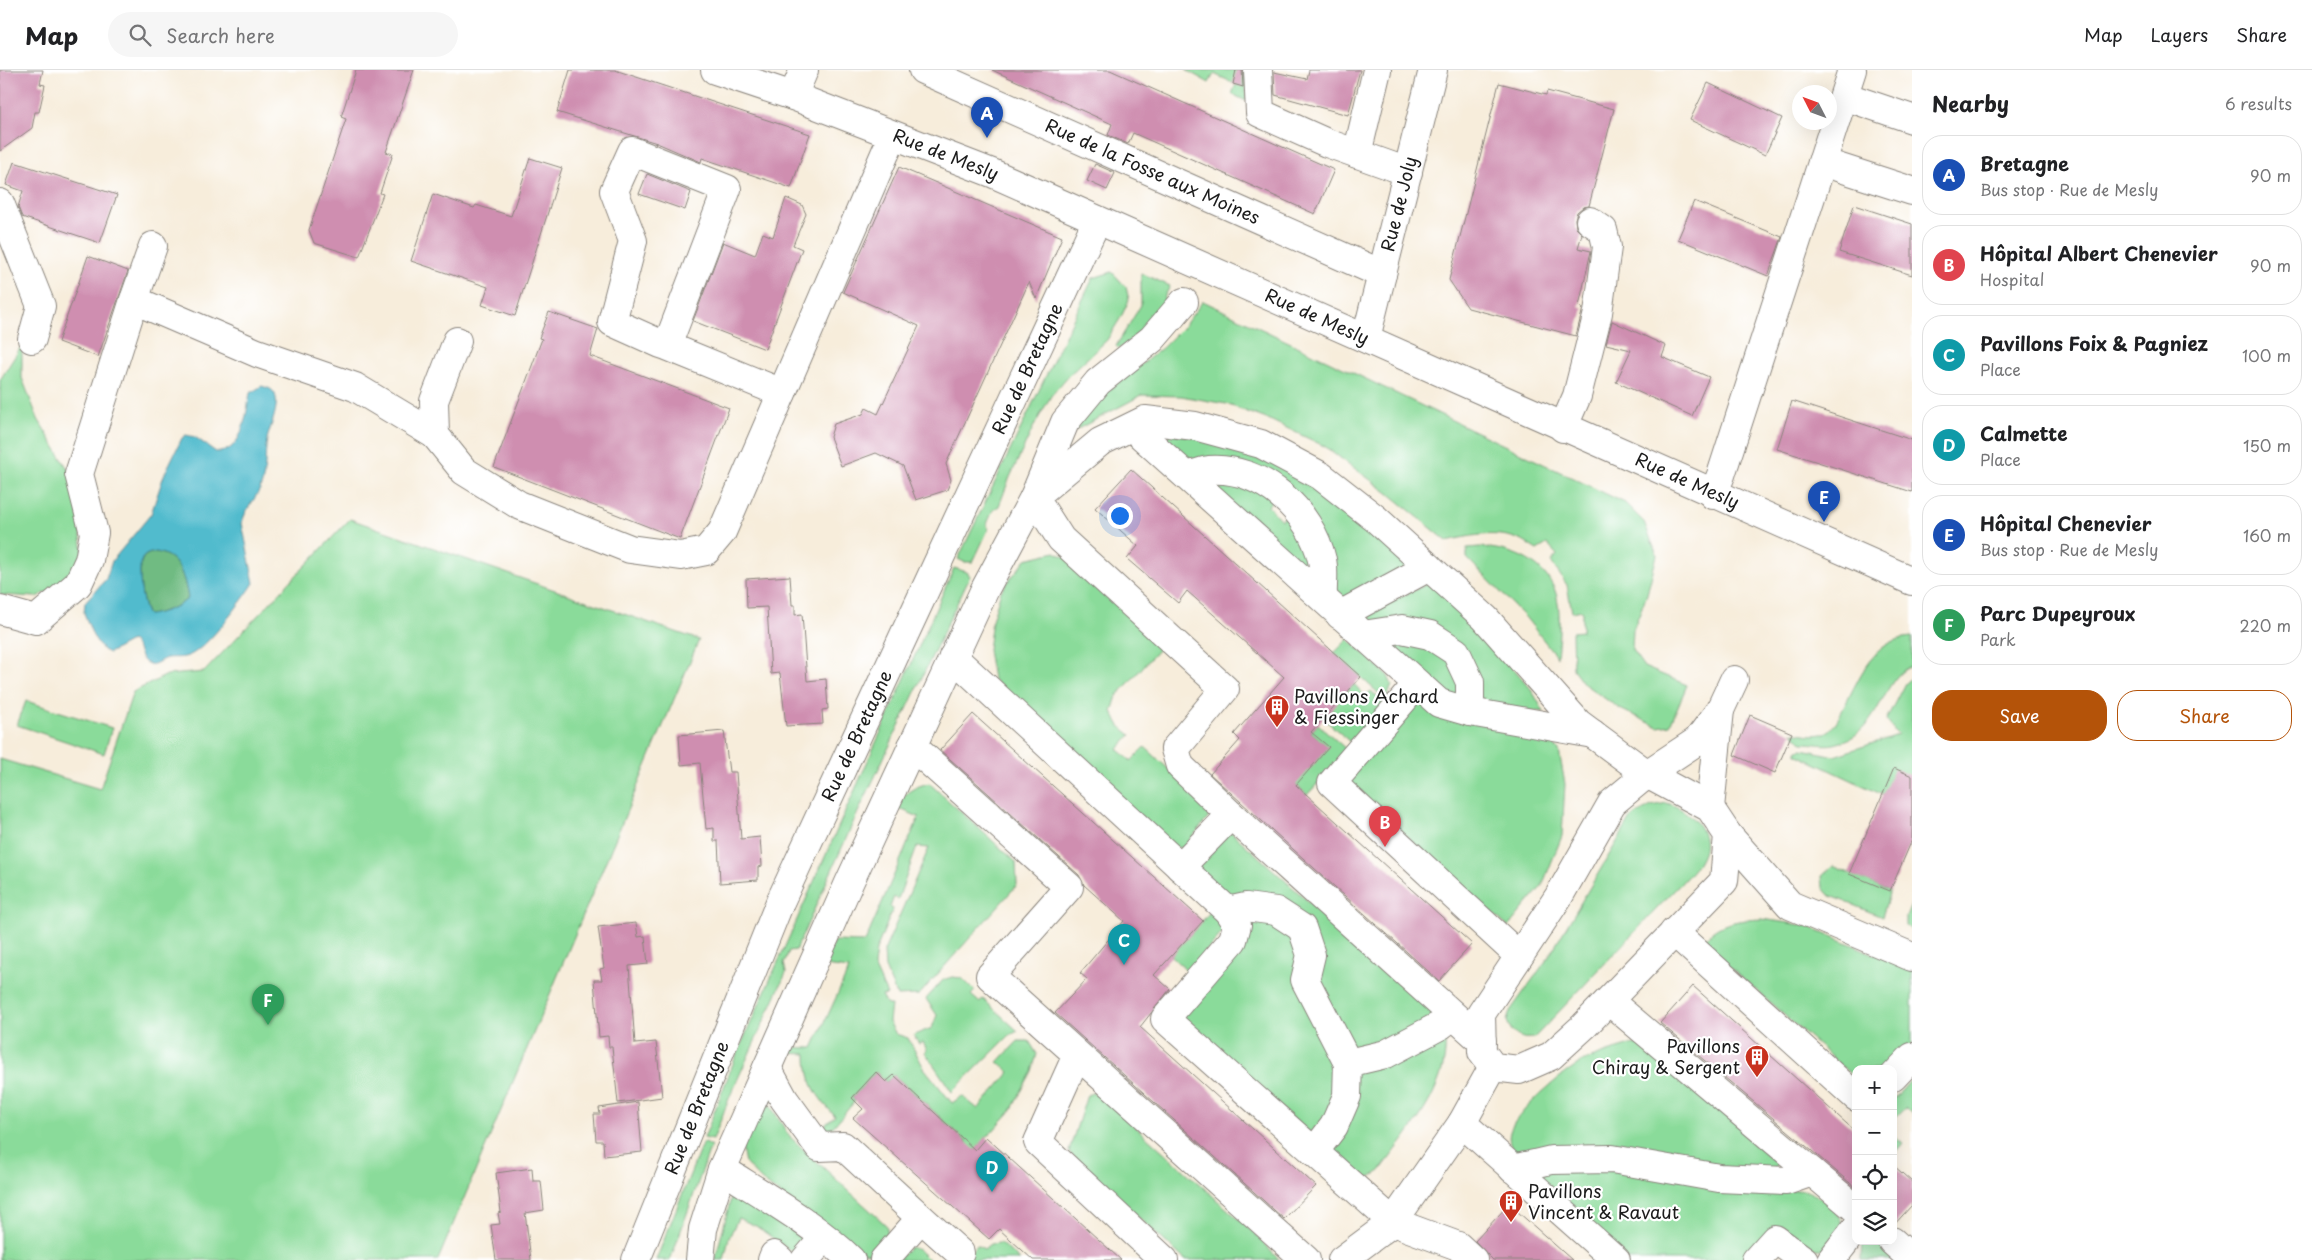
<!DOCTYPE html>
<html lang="en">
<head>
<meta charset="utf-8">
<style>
	body { margin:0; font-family:"Playpen Sans",sans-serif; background:#f6f6f6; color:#202124 }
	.controls { position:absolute; right:15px; bottom:15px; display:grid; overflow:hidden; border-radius:10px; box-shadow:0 5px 20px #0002 }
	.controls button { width:45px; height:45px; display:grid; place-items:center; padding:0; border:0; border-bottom:1px solid #e0e0e0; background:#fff; color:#202124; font:25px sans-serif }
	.compass { position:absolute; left:1792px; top:15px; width:45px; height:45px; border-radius:50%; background:#fff; box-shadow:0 5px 20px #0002; rotate:312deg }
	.you { position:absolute; left:1119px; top:445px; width:18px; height:18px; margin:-12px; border:4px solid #fff; border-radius:50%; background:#1a73e8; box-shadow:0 0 0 8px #1a73e833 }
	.badge { display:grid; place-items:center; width:32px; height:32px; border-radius:50%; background:#b45309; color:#fff; font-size:16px; font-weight:700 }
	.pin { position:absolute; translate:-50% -41px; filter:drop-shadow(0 1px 2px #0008) }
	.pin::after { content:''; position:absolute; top:26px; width:18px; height:15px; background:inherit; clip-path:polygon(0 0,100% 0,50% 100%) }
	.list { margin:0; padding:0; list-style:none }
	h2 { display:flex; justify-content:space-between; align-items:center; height:65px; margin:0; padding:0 20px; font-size:21px }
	h2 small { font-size:16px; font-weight:400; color:#757577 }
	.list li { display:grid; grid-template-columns:32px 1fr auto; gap:15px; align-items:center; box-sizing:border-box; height:80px; margin:0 10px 10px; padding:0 10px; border:1px solid #e0e0e0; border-radius:20px }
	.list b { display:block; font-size:19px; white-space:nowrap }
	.list p { margin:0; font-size:16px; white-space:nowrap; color:#757577 }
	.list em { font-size:16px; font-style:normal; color:#757577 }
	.actions { display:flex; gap:10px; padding:15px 20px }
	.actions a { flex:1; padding:11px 0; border:1px solid #b45309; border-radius:20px; text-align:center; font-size:18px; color:#b45309 }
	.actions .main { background:#b45309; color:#fff }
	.icon { flex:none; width:28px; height:28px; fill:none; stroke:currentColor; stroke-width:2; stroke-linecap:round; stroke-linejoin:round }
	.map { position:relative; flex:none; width:1912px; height:1190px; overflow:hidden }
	header { display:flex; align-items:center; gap:30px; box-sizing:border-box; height:70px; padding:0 25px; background:#fff; border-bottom:1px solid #e0e0e0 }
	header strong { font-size:24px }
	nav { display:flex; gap:28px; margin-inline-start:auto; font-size:18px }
	.search { width:350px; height:45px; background:#f6f6f6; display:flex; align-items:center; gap:12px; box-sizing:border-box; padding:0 18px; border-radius:28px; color:#757577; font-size:19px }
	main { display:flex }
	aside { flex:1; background:#fff }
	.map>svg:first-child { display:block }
	.green { fill:#8adb9a; stroke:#537c5b }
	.forest { fill:#6fbb82; stroke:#466c4f }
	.water { fill:#51bbcd; stroke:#366c74; fill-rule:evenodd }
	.building { fill:#cf8eb0 }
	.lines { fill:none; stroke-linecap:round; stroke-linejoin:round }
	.minor-casing { stroke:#8a847c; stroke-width:30 }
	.minor { stroke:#fff; stroke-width:28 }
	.labels { text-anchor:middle; stroke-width:4.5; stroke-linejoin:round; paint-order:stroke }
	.street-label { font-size:18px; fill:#1c1c1c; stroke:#fff }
	.poi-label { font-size:18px; fill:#1c1c1c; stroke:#fff; text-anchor:start }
</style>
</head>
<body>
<header>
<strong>Map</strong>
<div class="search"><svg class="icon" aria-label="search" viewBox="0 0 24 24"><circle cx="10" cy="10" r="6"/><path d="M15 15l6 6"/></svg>Search here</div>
<nav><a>Map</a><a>Layers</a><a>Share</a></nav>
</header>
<main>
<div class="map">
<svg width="1912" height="1190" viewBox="0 0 1912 1190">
	<rect width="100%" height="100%" fill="#fff"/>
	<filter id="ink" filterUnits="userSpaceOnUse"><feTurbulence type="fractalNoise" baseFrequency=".02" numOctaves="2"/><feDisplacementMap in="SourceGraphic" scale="10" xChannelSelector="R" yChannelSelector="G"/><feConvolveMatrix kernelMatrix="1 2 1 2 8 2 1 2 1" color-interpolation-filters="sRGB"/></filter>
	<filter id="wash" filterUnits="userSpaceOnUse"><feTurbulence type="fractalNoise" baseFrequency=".0096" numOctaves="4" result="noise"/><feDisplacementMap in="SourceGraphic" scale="20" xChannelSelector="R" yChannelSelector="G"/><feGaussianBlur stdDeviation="1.12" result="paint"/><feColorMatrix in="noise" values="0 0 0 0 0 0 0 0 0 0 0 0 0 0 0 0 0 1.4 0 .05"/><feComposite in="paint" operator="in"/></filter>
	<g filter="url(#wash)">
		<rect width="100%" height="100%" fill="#f7eddb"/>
		<!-- green -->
		<path class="green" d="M1186,0H1246V31L1232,24L1236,14L1214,4L1209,13Z
			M1112,202L1126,217L1129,230L1121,247L1107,270L1068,306L1051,326L1034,356L1010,407L999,436L993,440L987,454L988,460L973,492H964L958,489L1093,208Z
			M1141,203L1170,216L1164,228L1167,235L1147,256L1119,279L1116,276L1141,235Z
			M1203,231L1625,433L1644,452L1657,485L1647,524L1633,560L1632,580L1644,597L1687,615L1670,655L1658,657L1620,639L1584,614L1573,599L1572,562L1582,561V540L1572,542L1567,515L1551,492L1557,485L1547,474L1537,480C1530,476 1523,470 1515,468C1494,461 1468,466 1447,471L1387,422L1324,376L1272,351L1226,334L1181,326L1142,325L1074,361L1085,339L1162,278L1184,256Z
			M22,275V308L38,349L74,409L83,483L70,505L54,519L36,527L0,525V310Z
			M1164,362L1230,374L1318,414L1411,493L1360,526L1342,528L1331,518L1298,434L1185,392L1161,369Z
			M1208,406L1275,426L1268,436L1281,450L1290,443L1318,512L1204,410Z
			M350,449L699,570L438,1190H0V689L100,719L133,622L167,605L204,602Z
			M1480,477C1509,479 1540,489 1554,518C1562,535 1559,568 1557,587L1526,548L1467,488V478Z
			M1055,482L1077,493L1160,571L1159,579L1117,626L1112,642L1120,656L1131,665L1118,679L1131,691L1145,677L1208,736L1209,747L1183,778L1169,776L993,609L988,580L992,550L1001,521L1026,489Z
			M954,498L967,502L970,506L853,753L796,880L789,881L784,893L786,903L730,1026L713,1070L704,1068L736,986Z
			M1429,513L1446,519L1531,619L1544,642L1473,633L1470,590L1368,552L1372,541Z
			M1912,567V596C1880,607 1882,665 1834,674C1825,676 1812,673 1803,673L1792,662C1804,664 1820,668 1830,660C1836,654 1840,645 1844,637C1860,607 1873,569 1912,567Z
			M1381,568L1449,583L1470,624L1450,632Z
			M1348,569L1388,606L1392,615L1386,630L1334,583Z
			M1912,607V706L1883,725L1796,684L1798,680L1803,679L1834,686L1898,665L1886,650L1905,613Z
			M1354,614L1365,626L1371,621L1384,633L1350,672L1323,648Z
			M26,631L112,658L104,684L17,655Z
			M1423,631L1510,663L1551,671L1559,681L1565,714L1562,766L1542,816L1508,857L1346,712L1415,633Z
			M1318,654L1348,681L1307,725L1278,699L1328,677L1311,662Z
			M929,713L1016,792L1017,815L919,925L897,926L885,898L884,881L929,778L917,777L898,829L894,827L890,837L893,839L876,880L874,896L887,925L882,926L887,935H891L889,952L896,964L908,968L924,998L952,1033L962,1026L978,1039L1010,1002L998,992L1018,971H1029L1037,984L1032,1001L1011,1041L970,1086L967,1072L894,1005L886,1012L876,1002L852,1028L855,1031L826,1065L818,1061L835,1046C816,1025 807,1013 807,984L783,983L788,977L813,978L849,899L824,896L834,871L865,872L919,747L895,737C904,723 913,717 929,713Z
			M1667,733C1689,740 1714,762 1701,788C1698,795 1692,801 1687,807L1534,968C1520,970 1512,965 1507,951L1510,941L1548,888L1631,748L1651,736Z
			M1230,761L1438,948C1440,954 1445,963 1445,970C1449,1019 1407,1064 1380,1101L1369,1108H1359L1182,952L1180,943L1239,878L1199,796Z
			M1833,796L1890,821L1882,847L1829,825L1823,818L1822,806Z
			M1912,833V860L1906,856V847Z
			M1212,840L1227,857L1188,902L1171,886Z
			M1762,849L1808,856L1912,900V973L1888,999H1856V1009L1703,873C1715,852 1739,850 1762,849Z
			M952,907L962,908L975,921L971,925L979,932L983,929L1018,961L1010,965L952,1022L925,982L927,980L923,972L919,974L914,965L932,958L937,945L926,929L943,910Z
			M1634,974L1657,981L1774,1087L1777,1094L1771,1103L1513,1080C1510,1074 1508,1069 1510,1062C1515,1043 1564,1001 1582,992C1598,985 1616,979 1634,974Z
			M1912,1009V1044L1905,1038L1893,1050V1030Z
			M1092,1023L1099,1024L1254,1163L1279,1190H1185L1072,1086L1069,1081L1087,1025Z
			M761,1033L770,1035L789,1066L887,1156V1166L870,1183L857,1182L761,1110L745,1093L742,1078Z
			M1893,1065L1903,1073L1893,1085Z
			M703,1072L711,1076L674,1180L670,1190H656Z
			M1564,1096L1806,1121C1822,1127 1840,1140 1843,1158L1824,1181L1809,1177L1781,1155L1747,1190H1624L1538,1114L1545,1101Z
			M731,1128C758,1131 780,1152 802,1168L804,1175L797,1183L791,1181L756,1156L738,1148L729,1168L724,1190H715Z
			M1862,1171H1882L1898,1190H1861Z
			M1000,1173L1020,1190H963L977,1175L984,1179L990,1174Z
			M910,1177L919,1180L929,1190H898Z"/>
		<!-- forest -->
		<path class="forest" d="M156,482C180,486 184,507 188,528C180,537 159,544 148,545C142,537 137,499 142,490C145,484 150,483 156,482Z"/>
		<!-- water -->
		<path class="water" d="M262,316C267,318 272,318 275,324C280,336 270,357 267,369C264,387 267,402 260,419C254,431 245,440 242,453L254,513C244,529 206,579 190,585C182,589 175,587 167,588C161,589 155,596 149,594C138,591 141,576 131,571L109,583L103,580L93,566L84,543L85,532L106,509L112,491L151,444L164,405L182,368L186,365L195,367L216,382C244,383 246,342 250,323ZM156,482C180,486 184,507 188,528C180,537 159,544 148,545C142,538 137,498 142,489C145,484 150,483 156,482Z"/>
		<g id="blocks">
			<!-- building -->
			<path class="building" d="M0,0H43L40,14L45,15L39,42H35L32,58L0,81Z
				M356,0H414L386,82L393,84L380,123L383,124L359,187L314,173L309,160L346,49L341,47Z
				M570,0H615L810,64L791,118L702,88L701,92L657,73L557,42Z
				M992,0H1110L1334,100L1315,144L1133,63L1128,74L1108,65L1112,54Z
				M1236,0H1242L1243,17L1233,14Z
				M1309,0H1360L1348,45L1275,25L1274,2L1307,9Z
				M1499,13L1546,25L1547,21L1614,39L1589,136L1583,137L1577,142L1575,149L1576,158L1582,164L1578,178L1591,181L1579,236L1583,238L1576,266L1468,238L1449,210Z
				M1708,13L1782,48L1765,85L1690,50Z
				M530,88L562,98L515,246L482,235L488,217L411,191L433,124L474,138L476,135L511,146Z
				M14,92L117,125L100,173L22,147L18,137L23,121L6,115Z
				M1095,94L1115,103L1107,120L1087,111Z
				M899,97L1062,167L1036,229L1029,212L946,394L951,410L947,420L916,430L903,396L876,383L841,396L830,367L834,354L863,344L866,338L878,344L919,256L843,222Z
				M647,104L691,122L685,140L639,124Z
				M786,128L802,135L806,144L793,175L802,179L765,279L693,251L723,172L755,185L763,163L773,167Z
				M1694,131L1782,167L1768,206L1678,169Z
				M1854,135L1912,154V205L1839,182Z
				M88,186L128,201L98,287L58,272Z
				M549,242L598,259L590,286L729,338L680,469L494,397L542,269L539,268Z
				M1612,251L1666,276L1662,287L1709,307L1692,346L1616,312L1631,280L1606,274Z
				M1792,331L1912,370V422L1777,379Z
				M1131,399L1361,607L1311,662L1329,677L1296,715L1472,874L1439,911L1210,704L1240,670L1234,664L1284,607L1187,521L1178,533L1127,489L1138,476L1095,438Z
				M790,506L792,535H795V545L802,544L807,611L826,609L828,639L822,640L823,654L786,656L780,603L771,604L767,537L747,538L746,509Z
				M973,644L1203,851L1154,905L1170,919L1140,957L1316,1116L1284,1149L1055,943L1087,909L1080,903L1124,851L1084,815L1079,805L940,680Z
				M1750,645L1792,663L1775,703L1734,685Z
				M724,661L729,702H736L741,769L760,767L762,796L758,797V810L720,813L718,771H714V758L706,759L700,693L681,695L679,665Z
				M1894,698L1912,706V770L1890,821L1849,804Z
				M636,853L638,867L645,866L648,894L629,896L635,974L656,972L662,1027L618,1033L612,977H609L608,966L599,967L594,910H602L600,899L604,898L598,857Z
				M1693,916L1856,1062V1118L1660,953Z
				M876,1002L886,1012L894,1005L975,1080L986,1067L1121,1190H1033L999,1159L989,1169L853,1048L863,1039L852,1028Z
				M638,1032L642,1082L604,1086L603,1071H596L594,1044H600L599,1038Z
				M1893,1095L1912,1112V1135L1893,1156Z
				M532,1098L533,1111H541L544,1140L525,1143L531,1190H496L491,1155L500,1154L498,1143L501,1142L496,1103Z
				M1509,1134L1572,1190H1493L1488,1185L1475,1171Z"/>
		</g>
	</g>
	<g filter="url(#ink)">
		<use href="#blocks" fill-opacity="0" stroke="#8a847c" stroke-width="1"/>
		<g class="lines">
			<defs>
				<g id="minor">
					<path id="s1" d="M715,0L793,26L992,103L1912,511"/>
					<path id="s2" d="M923,0L1382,204"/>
					<path d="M1258,0L1260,43L1327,73L1408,102"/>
					<path d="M793,26L804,0"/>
					<path d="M1844,26L1912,49"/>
					<path d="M1357,84L1377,0"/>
					<path d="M1822,92L1912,121"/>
					<path d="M0,133L41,236L32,269"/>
					<path d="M153,176L134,230L257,283L355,317L435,365"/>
					<path d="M1184,232L1152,269L1098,312L1065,352L1034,427L1061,469L1225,619L1175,679L1180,696L1231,745L1482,971"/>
					<path id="s3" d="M1366,268L1433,0"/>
					<path d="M457,271L434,331L435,365L464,401L519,435L630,479L681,486L706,481L722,462L893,65"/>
					<path d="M667,276L727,119L632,81L614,121L633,171L612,252L661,274L667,276L782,323"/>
					<path d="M1132,357L1439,633L1470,642L1593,664"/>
					<path d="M1563,358L1577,326L1598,243L1607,177L1603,160L1590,151"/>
					<path d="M1187,406C1194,404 1202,401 1209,400C1262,396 1311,441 1322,490C1325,502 1322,517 1323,528"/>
					<path d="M1713,425L1721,405L1852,0"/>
					<path d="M0,540L36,550L78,514L89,490L94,463L79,404L134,230"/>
					<path d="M1340,545L1429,497"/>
					<path d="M1363,565L1402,559L1430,565L1456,582L1470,612V642"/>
					<path d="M953,587L1228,841L1237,855L1233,870L1165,949L1393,1152L1462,1053L1493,997"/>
					<path d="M1417,614L1332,713L1519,886"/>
					<path d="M912,676L1069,817L990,906L1306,1190"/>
					<path d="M1647,704L1710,738L1728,765L1724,811L1584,956L1551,986L1519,1000L1493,997L1482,982L1481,944L1559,826L1612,733Z"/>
					<path d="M1710,738L1720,640"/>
					<path d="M1728,765L1790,835L1912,887"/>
					<path d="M1180,797L1231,745"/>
					<path d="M1228,841L1246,837L1276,841L1302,858L1311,885L1305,910L1348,993L1347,1026L1334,1056L1314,1082"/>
					<path d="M1674,862L1856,1027"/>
					<path d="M1609,931L1856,1139"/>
					<path d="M1077,985L1038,1072L1164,1190"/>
					<path d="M1348,993L1386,984L1441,955L1453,946"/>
					<path d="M767,998L784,1029L819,1077L843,1076L921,1148L884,1190"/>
					<path d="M1893,1007L1912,987"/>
					<path d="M1462,1053L1616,1190"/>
					<path d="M722,1099C766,1127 814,1154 851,1190"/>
					<path d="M1513,1099L1551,1090L1612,1089L1719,1108L1786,1111L1812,1102"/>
					<path d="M921,1148L960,1183"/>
					<path d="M1892,1171L1912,1189"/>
					<path id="s4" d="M636,1190L780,832L1097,150"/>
					<path d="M700,1190L703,1159L722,1099L849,813L985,519L1034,427L1100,372L1145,350L1195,356L1261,374L1321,406L1376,449L1485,548L1578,653L1647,704L1697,671L1720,640L1734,610"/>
					<path d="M772,1190L774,1185L780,1190"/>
					<path d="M805,1190L824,1168"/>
					<path d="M1342,1190L1393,1152L1458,1176L1473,1190"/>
					<path d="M1756,1190L1775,1169L1804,1190"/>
					<path d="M1831,1190L1856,1158"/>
				</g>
			</defs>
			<!-- minor casing -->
			<use href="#minor" class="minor-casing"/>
			<!-- minor -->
			<use href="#minor" class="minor"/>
		</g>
	</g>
	<!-- icons -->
	<defs>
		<symbol id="building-pin" viewBox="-11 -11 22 30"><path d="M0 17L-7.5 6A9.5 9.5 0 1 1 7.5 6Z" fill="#c8321e" stroke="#fff"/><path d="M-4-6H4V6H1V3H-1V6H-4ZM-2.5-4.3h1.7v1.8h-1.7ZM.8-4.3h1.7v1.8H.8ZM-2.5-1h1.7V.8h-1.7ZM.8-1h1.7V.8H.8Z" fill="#fff"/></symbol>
	</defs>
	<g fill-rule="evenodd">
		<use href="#building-pin" x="1263" y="623" width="28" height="38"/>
		<use href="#building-pin" x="1743" y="973" width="28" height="38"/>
		<use href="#building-pin" x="1497" y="1118" width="28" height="38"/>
	</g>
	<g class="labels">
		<!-- street labels -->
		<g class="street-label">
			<text dy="6" stroke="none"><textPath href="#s1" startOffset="246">Rue de Mesly</textPath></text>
			<text dy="6" stroke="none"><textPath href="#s2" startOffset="251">Rue de la Fosse aux Moines</textPath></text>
			<text dy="6" stroke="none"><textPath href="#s3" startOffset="138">Rue de Joly</textPath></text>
			<text dy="6" stroke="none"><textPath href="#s1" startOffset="651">Rue de Mesly</textPath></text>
			<text dy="6" stroke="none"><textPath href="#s4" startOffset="974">Rue de Bretagne</textPath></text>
			<text dy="6" stroke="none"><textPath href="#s1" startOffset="1056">Rue de Mesly</textPath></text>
			<text dy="6" stroke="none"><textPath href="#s4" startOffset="569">Rue de Bretagne</textPath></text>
			<text dy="6" stroke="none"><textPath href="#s4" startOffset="164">Rue de Bretagne</textPath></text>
		</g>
		<!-- poi labels -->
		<g class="poi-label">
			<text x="1294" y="633">Pavillons Achard<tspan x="1294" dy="21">&amp; Fiessinger</tspan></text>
			<text x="1740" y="983" text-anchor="end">Pavillons<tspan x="1740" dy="21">Chiray &amp; Sergent</tspan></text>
			<text x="1528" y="1128">Pavillons<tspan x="1528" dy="21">Vincent &amp; Ravaut</tspan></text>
		</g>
	</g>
</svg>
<div class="controls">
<button>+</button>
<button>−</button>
<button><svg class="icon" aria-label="locate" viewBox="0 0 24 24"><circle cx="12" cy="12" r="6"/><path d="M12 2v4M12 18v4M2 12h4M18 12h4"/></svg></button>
<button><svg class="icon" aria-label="layers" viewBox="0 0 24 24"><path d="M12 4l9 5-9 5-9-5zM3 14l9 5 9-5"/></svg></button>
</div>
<svg class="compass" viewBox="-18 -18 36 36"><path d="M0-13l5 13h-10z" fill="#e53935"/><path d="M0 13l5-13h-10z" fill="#757577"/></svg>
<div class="you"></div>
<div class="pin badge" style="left:987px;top:68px;background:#1a4fb4">A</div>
<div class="pin badge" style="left:1385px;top:777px;background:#e0444e">B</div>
<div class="pin badge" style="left:1124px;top:895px;background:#0f9aa8">C</div>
<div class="pin badge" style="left:992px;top:1122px;background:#0f9aa8">D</div>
<div class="pin badge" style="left:1824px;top:452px;background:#1a4fb4">E</div>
<div class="pin badge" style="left:268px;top:955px;background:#2e9e5b">F</div>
</div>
<aside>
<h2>Nearby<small>6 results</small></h2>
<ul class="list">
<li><span class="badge" style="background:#1a4fb4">A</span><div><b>Bretagne</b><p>Bus stop · Rue de Mesly</p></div><em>90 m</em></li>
<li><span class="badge" style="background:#e0444e">B</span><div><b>Hôpital Albert Chenevier</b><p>Hospital</p></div><em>90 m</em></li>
<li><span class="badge" style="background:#0f9aa8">C</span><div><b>Pavillons Foix &amp; Pagniez</b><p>Place</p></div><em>100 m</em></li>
<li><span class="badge" style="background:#0f9aa8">D</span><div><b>Calmette</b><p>Place</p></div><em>150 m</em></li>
<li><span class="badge" style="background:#1a4fb4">E</span><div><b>Hôpital Chenevier</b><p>Bus stop · Rue de Mesly</p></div><em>160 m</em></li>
<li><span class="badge" style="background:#2e9e5b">F</span><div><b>Parc Dupeyroux</b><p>Park</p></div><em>220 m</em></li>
</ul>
<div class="actions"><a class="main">Save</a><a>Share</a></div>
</aside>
</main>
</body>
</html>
